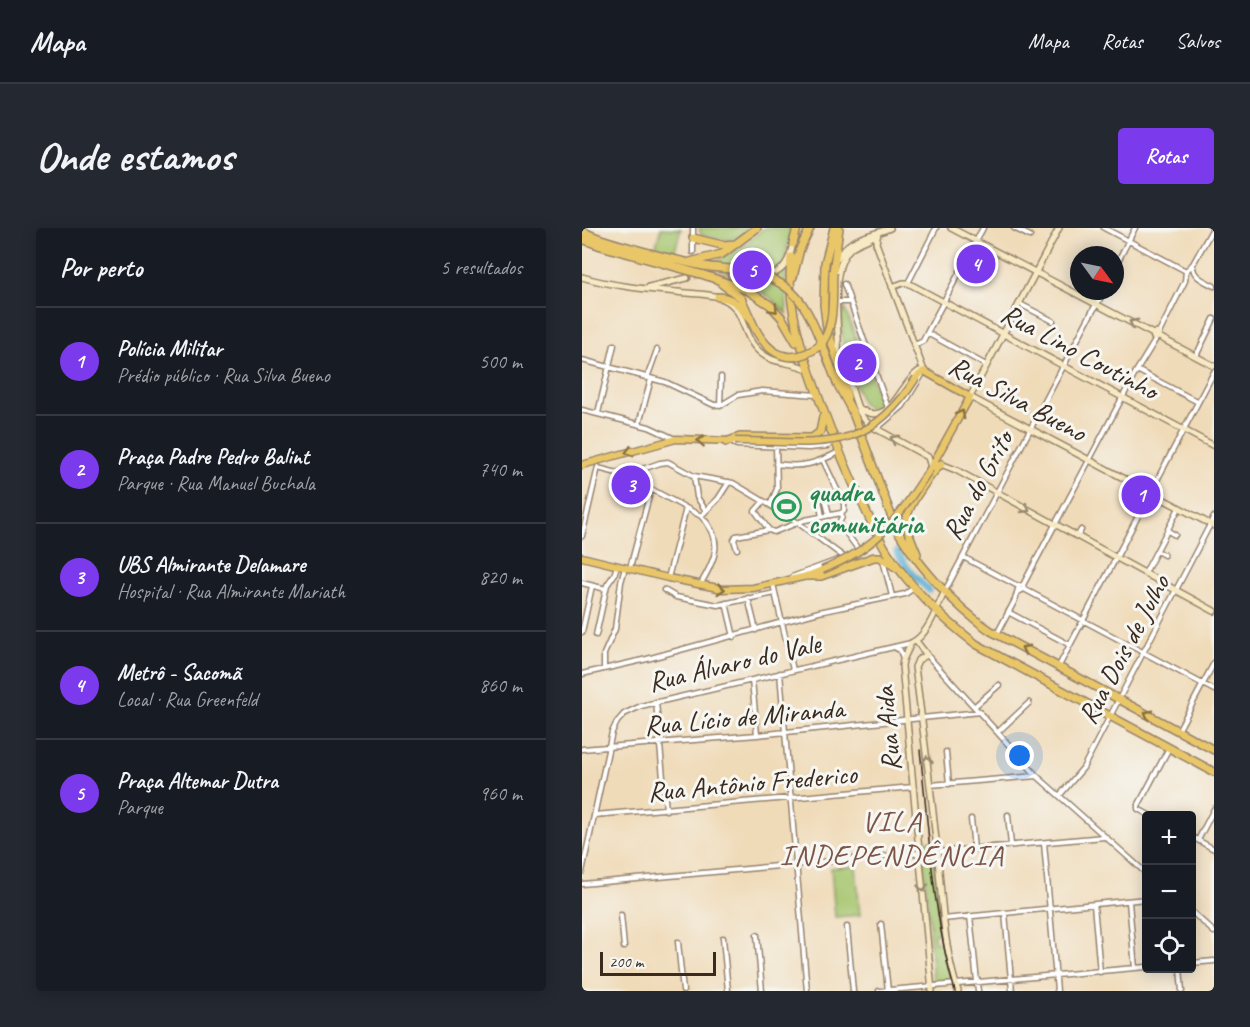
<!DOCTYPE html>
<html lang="pt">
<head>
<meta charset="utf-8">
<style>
	body { margin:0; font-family:Caveat,sans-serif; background:#242831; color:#f1f3f6 }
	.controls { position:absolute; right:18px; bottom:18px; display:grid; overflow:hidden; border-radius:6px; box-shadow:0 3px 15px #0003 }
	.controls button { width:54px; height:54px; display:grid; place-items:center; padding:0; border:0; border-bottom:2px solid #363941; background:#171b24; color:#f1f3f6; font:30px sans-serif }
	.compass { position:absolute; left:488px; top:18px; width:54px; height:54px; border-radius:50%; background:#171b24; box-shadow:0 3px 15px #0003; rotate:123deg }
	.scale { position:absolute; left:18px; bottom:15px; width:116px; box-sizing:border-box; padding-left:6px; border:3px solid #3b2a1e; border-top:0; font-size:16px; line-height:21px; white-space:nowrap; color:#3b2a1e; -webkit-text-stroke:4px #f6f6f2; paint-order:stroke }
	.you { position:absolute; left:438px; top:528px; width:21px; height:21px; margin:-15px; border:4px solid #fff; border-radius:50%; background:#1a73e8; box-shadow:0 0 0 9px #1a73e833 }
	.badge { display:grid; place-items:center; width:39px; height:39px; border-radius:50%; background:#7c3aed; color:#fff; font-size:20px; font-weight:700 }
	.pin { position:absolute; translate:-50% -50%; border:3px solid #fff; box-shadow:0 2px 6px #0006 }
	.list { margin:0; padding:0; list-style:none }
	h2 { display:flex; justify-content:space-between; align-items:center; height:78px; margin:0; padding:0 24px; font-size:26px }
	h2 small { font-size:20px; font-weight:400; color:#9ea1a6 }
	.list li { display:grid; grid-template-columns:39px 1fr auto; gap:18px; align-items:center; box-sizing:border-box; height:108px; padding:0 24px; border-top:2px solid #363941 }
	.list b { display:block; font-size:22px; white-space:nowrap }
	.list p { margin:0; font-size:20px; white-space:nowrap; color:#9ea1a6 }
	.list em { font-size:20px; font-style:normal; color:#9ea1a6 }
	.icon { flex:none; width:33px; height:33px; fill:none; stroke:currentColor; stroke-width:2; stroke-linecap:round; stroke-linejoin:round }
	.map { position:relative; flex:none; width:632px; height:763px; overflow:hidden; border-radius:6px }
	header { display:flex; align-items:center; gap:36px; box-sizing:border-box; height:84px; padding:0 30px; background:#171b24; border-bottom:2px solid #363941 }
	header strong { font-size:28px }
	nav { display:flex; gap:33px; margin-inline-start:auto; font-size:21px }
	.intro { display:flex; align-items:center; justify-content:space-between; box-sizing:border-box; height:144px; padding:0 36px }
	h1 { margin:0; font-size:42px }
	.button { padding:15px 27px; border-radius:6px; background:#7c3aed; color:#fff; font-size:21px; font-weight:700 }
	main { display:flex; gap:36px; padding:0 36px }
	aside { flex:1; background:#171b24; border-radius:6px; box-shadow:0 3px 15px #0003 }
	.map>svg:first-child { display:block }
	.green { fill:#a6c56d; stroke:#707846; stroke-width:1.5 }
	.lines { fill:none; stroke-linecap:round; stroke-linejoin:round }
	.river { stroke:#57aed3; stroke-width:7 }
	.secondary-tunnel { stroke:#ccb89a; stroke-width:5; stroke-dasharray:5 2.5; stroke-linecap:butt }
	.street-casing { stroke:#96826c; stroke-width:7 }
	.secondary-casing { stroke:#96826c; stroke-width:8 }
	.primary-casing { stroke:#96826c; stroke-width:9 }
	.highway-casing { stroke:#96826c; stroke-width:10 }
	.street { stroke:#fff; stroke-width:4 }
	.secondary { stroke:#f6e9c3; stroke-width:5 }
	.primary { stroke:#e9c769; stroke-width:6 }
	.highway { stroke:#e9c769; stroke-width:7 }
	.rail { stroke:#3b2a1e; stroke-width:1.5 }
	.primary-bridge-casing { stroke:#96826c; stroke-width:9; stroke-linecap:butt }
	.highway-bridge-casing { stroke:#96826c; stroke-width:10; stroke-linecap:butt }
	.primary-bridge { stroke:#e9c769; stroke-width:6 }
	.highway-bridge { stroke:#e9c769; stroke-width:7 }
	.oneway { stroke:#897140 }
	.oneway2 { stroke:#988a70 }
	.labels { text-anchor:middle; stroke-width:6; stroke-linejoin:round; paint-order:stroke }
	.street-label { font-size:28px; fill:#3b2a1e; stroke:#f6f6f2 }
	.leisure-label { font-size:28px; font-weight:bold; fill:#27864d; stroke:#f6f6f2; text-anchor:start }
	.neighbourhood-label { font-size:30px; letter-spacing:1.5px; fill:#7d5548; stroke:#f6f6f2 }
</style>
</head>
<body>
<header>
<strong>Mapa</strong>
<nav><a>Mapa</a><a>Rotas</a><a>Salvos</a></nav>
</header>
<div class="intro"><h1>Onde estamos</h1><a class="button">Rotas</a></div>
<main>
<aside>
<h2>Por perto<small>5 resultados</small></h2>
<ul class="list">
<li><span class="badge">1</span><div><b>Polícia Militar</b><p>Prédio público · Rua Silva Bueno</p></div><em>500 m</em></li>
<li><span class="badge">2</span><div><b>Praça Padre Pedro Balint</b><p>Parque · Rua Manuel Buchala</p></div><em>740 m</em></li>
<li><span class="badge">3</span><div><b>UBS Almirante Delamare</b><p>Hospital · Rua Almirante Mariath</p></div><em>820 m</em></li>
<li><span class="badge">4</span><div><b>Metrô - Sacomã</b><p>Local · Rua Greenfeld</p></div><em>860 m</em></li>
<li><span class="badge">5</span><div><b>Praça Altemar Dutra</b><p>Parque</p></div><em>960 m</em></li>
</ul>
</aside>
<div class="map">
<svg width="632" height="763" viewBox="0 0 632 763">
	<rect width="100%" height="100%" fill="#f6f6f2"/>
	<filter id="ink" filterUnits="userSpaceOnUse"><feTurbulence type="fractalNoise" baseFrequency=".0167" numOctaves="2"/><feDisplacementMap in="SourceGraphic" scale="12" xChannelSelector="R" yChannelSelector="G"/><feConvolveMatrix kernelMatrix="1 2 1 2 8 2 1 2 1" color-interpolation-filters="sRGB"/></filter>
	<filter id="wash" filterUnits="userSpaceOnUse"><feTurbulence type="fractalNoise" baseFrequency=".008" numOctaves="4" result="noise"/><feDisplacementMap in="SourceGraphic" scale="24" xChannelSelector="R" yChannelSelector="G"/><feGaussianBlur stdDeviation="1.35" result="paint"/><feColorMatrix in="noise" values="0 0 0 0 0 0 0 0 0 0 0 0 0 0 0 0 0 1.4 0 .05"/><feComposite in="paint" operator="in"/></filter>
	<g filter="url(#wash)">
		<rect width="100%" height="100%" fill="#f0dbb9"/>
		<!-- green -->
		<path class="green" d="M79,0L99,1L92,26L73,21Z
			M117,0H166C153,17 137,12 119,7Z
			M182,0H209L203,31L205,86L189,70L169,58L147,49L128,35L159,20Z
			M262,79L300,178L295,181C290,180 285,180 281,176C278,172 276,164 274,159C266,135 254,104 262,79Z
			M195,263L221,281L214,293L188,277Z
			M350,613L360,704L352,706L353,714L361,713L371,752L355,755L351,753L347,702L348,699L339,614Z
			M274,638L278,687L253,689L249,640Z"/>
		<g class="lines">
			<!-- river -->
			<path class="river" d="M315,324L329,345L347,362"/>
		</g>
	</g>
	<g filter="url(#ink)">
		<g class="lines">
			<!-- secondary-tunnel -->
			<path class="secondary-tunnel" d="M105,50L135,46L149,47"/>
			<defs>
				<path id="street" d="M432,0L448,8
					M522,0L604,43
					M111,24V0
					M611,37C610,49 623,53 632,58
					M533,39L553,0
					M326,55L354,0
					M262,56L306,180
					M255,74H268
					M438,76L471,93
					M508,88L518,71L519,67
					M345,105L404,137
					M577,105L603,53L604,43L611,36L631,0
					M333,117L341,113L345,105L401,0
					M614,128L632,91
					M0,132L83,154L132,177L141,176L156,167L180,163L235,167
					M555,142L616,174
					M65,150L75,122
					M138,177L139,149
					M0,182L67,199L93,211
					M16,185L32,117
					M57,196L69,151
					M294,201L321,178L340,147
					M148,214L155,217L227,220L246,218L251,213
					M241,232L262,276V283L259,285
					M194,236C220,240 233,236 257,224
					M16,240L43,247L119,288C143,312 133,332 118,357
					M43,247L78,235L86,234L112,248L151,255L208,289L262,329
					M112,248L115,269L124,283
					M181,274L173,283L187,302L192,304L223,292L259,285L260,289L257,295L276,321
					M188,277L195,261L194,218
					M119,288L136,271L147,254
					M240,289L237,271L243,269L247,287
					M586,303L593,307
					M0,308L16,239
					M495,309L499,302
					M155,321L152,312L154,308L187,302
					M575,323L582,327
					M381,329L436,358
					M301,332L310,368
					M48,340L69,261
					M563,345L597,280
					M210,349L256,332
					M86,350L104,280
					M0,355L24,361
					M191,356L211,442
					M441,357L555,142L574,111
					M442,361L441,357L436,358L438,363L442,361L632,462
					M82,362L94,369L136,377L193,365
					M363,363L521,63
					M166,370L174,402
					M144,375L152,409
					M426,384L488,417
					M0,404L10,358
					M415,406L433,372L436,361
					M14,407L25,357L32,347L35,338
					M312,419L318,422L321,431
					M345,427L455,548L564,645
					M477,438L632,144
					M22,441V426L33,401L39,354L43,340
					M198,445L225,763
					M0,446L65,431L237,384L323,366L332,360
					M170,452L175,507
					M74,474L84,582
					M393,478L417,457
					M596,503L632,435
					M416,504L447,475
					M0,521L175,507L398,484
					M364,524L367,556
					M348,557L455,548
					M478,567L501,540L632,289
					M13,587L331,559
					M426,587L429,617
					M569,588L556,581V578L587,520
					M389,591L392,621
					M610,609L632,621
					M616,612L632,581
					M462,615L475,763
					M356,624L522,609
					M0,644L30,504L35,494L42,486L59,478L329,415
					M0,656L338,625
					M547,674L553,740
					M512,677L518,744
					M610,684L632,704
					M423,685L430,763
					M39,687L42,719
					M388,688L396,763
					M361,691L564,671
					M299,696L306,763
					M265,699L271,763
					M175,707L180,763
					M141,710L146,763
					M96,714L101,763
					M610,735L632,733
					M598,740L600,763
					M297,763L564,739"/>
				<path id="secondary" d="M369,0L571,106
					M477,0L388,169L632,298
					M255,31C266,9 287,9 308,0
					M149,47C182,50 207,53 211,12
					M0,49C30,58 64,61 95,64C108,66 124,65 136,69C164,78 158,102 173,119C190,139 207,131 227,142
					M67,59L105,50
					M310,59L321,55H326L632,218
					M577,109L572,110L571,106L575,104L577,109L632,138
					M256,130C259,102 244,40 270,19C277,14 287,12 295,6
					M257,136C274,153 269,186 291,199L346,229L349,239L359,236L374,242L632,383
					M277,180C309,202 317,156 337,143H342L294,15L296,5
					M334,413L345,427L336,432L333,439C341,500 349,561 355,622C360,669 361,718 376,763
					M350,763L320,438L321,432L329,415C346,408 355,379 363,363"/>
				<path id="primary" d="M334,150L342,143L388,169L348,241
					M0,237L94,211L149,213
					M0,329L86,350L141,361L171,360L225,348L240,342"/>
				<path id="highway" d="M252,0L243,35L242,77L245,101L257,136L265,169
					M0,3C15,11 32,15 49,20C75,27 100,34 127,39
					M111,10L140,17L154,16
					M0,11L19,18L122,47L165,62L188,77L200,90L214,114
					M211,16L215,0
					M209,29C205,70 215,107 228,145C241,183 255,219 271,255C282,278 292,303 306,325C328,359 361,391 394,416L632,544
					M108,34L140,26L175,0
					M251,45L257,0
					M211,49L218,21L228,0
					M140,56L159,70L169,92
					M136,69C149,69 157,76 164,87
					M243,124L255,155L271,185L312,295C330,332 374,380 409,403L632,522
					M144,214L158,209L230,210L238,204L241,189
					M335,326C331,315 323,301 325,289C327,275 349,246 359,236
					M225,348H239L292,329H298L315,340"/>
			</defs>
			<!-- street casing -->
			<use href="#street" class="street-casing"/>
			<!-- secondary casing -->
			<use href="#secondary" class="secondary-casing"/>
			<!-- primary casing -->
			<use href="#primary" class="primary-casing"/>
			<!-- highway casing -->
			<use href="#highway" class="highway-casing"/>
			<!-- street -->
			<use href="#street" class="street"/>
			<!-- secondary -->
			<use href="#secondary" class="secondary"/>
			<!-- primary -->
			<use href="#primary" class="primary"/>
			<!-- highway -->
			<use href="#highway" class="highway"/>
			<!-- rail -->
			<path class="rail" d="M338,522C347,602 350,686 373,763"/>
			<defs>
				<path id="primary-bridge" d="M153,213C234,213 284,230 334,150
					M240,342C299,318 314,292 348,241"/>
				<path id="highway-bridge" d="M127,39C165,42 203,45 224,82C232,95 237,110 243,124
					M169,92C179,115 197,138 225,125C232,122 240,117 243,110C253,92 250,65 251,45"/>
			</defs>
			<!-- primary-bridge casing -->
			<use href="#primary-bridge" class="primary-bridge-casing"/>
			<!-- highway-bridge casing -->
			<use href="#highway-bridge" class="highway-bridge-casing"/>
			<!-- primary-bridge -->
			<use href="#primary-bridge" class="primary-bridge"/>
			<!-- highway-bridge -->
			<use href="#highway-bridge" class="highway-bridge"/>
		</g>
		<!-- one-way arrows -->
		<defs><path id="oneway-chevron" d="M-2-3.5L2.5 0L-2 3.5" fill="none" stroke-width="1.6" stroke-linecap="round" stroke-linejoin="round" transform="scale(1.5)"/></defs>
		<g class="oneway">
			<use href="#oneway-chevron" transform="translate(192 81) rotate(47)"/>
			<use href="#oneway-chevron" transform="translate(379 186) rotate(-62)"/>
			<use href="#oneway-chevron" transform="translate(119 213) rotate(-177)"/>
			<use href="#oneway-chevron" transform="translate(47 224) rotate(164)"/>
			<use href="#oneway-chevron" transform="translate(139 361) rotate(4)"/>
			<use href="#oneway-chevron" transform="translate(443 421) rotate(-152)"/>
			<use href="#oneway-chevron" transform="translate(566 486) rotate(-152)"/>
		</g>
		<g class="oneway2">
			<use href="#oneway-chevron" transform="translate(551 95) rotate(-152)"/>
			<use href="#oneway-chevron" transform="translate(312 211) rotate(-152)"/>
			<use href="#oneway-chevron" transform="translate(444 281) rotate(29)"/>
			<use href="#oneway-chevron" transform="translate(345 532) rotate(-97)"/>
			<use href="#oneway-chevron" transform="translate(341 660) rotate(84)"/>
		</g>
	</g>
	<!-- icons -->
	<defs>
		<symbol id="stadium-ring" viewBox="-11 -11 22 22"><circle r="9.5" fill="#f6f6f2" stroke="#2e9e5b" stroke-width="1.5"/><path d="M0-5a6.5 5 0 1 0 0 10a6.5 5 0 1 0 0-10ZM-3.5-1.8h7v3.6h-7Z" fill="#2e9e5b"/></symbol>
	</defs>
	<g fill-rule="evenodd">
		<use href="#stadium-ring" x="188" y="262" width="33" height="33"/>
	</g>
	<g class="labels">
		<!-- street labels -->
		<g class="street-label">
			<text transform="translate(498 123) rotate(28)" y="10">Rua Lino Coutinho</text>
			<text transform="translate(436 170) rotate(28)" y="10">Rua Silva Bueno</text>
			<text transform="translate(395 257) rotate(-62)" y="10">Rua do Grito</text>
			<text transform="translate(541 421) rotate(-62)" y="10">Rua Dois de Julho</text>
			<text transform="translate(152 434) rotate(-13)" y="10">Rua Álvaro do Vale</text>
			<text transform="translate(162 488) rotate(-5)" y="10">Rua Lício de Miranda</text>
			<text transform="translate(305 501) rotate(-95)" y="10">Rua Aida</text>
			<text transform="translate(170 554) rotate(-5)" y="10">Rua Antônio Frederico</text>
		</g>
		<!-- leisure labels -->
		<g class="leisure-label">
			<text x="226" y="273">quadra<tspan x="226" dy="32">comunitária</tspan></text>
		</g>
		<!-- neighbourhood labels -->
		<g class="neighbourhood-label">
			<text x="310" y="603">VILA<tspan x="310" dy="34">INDEPENDÊNCIA</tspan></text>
		</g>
	</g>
</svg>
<div class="controls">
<button>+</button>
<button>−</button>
<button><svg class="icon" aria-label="locate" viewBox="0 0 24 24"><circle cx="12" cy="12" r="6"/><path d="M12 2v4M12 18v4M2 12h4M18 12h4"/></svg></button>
</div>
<svg class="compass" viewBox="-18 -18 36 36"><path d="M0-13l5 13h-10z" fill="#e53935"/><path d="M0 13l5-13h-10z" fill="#9ea1a6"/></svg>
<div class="scale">200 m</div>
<div class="you"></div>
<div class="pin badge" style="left:559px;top:267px">1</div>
<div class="pin badge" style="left:275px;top:135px">2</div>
<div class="pin badge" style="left:49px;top:257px">3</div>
<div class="pin badge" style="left:394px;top:36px">4</div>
<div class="pin badge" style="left:170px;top:42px">5</div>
</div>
</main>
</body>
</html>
